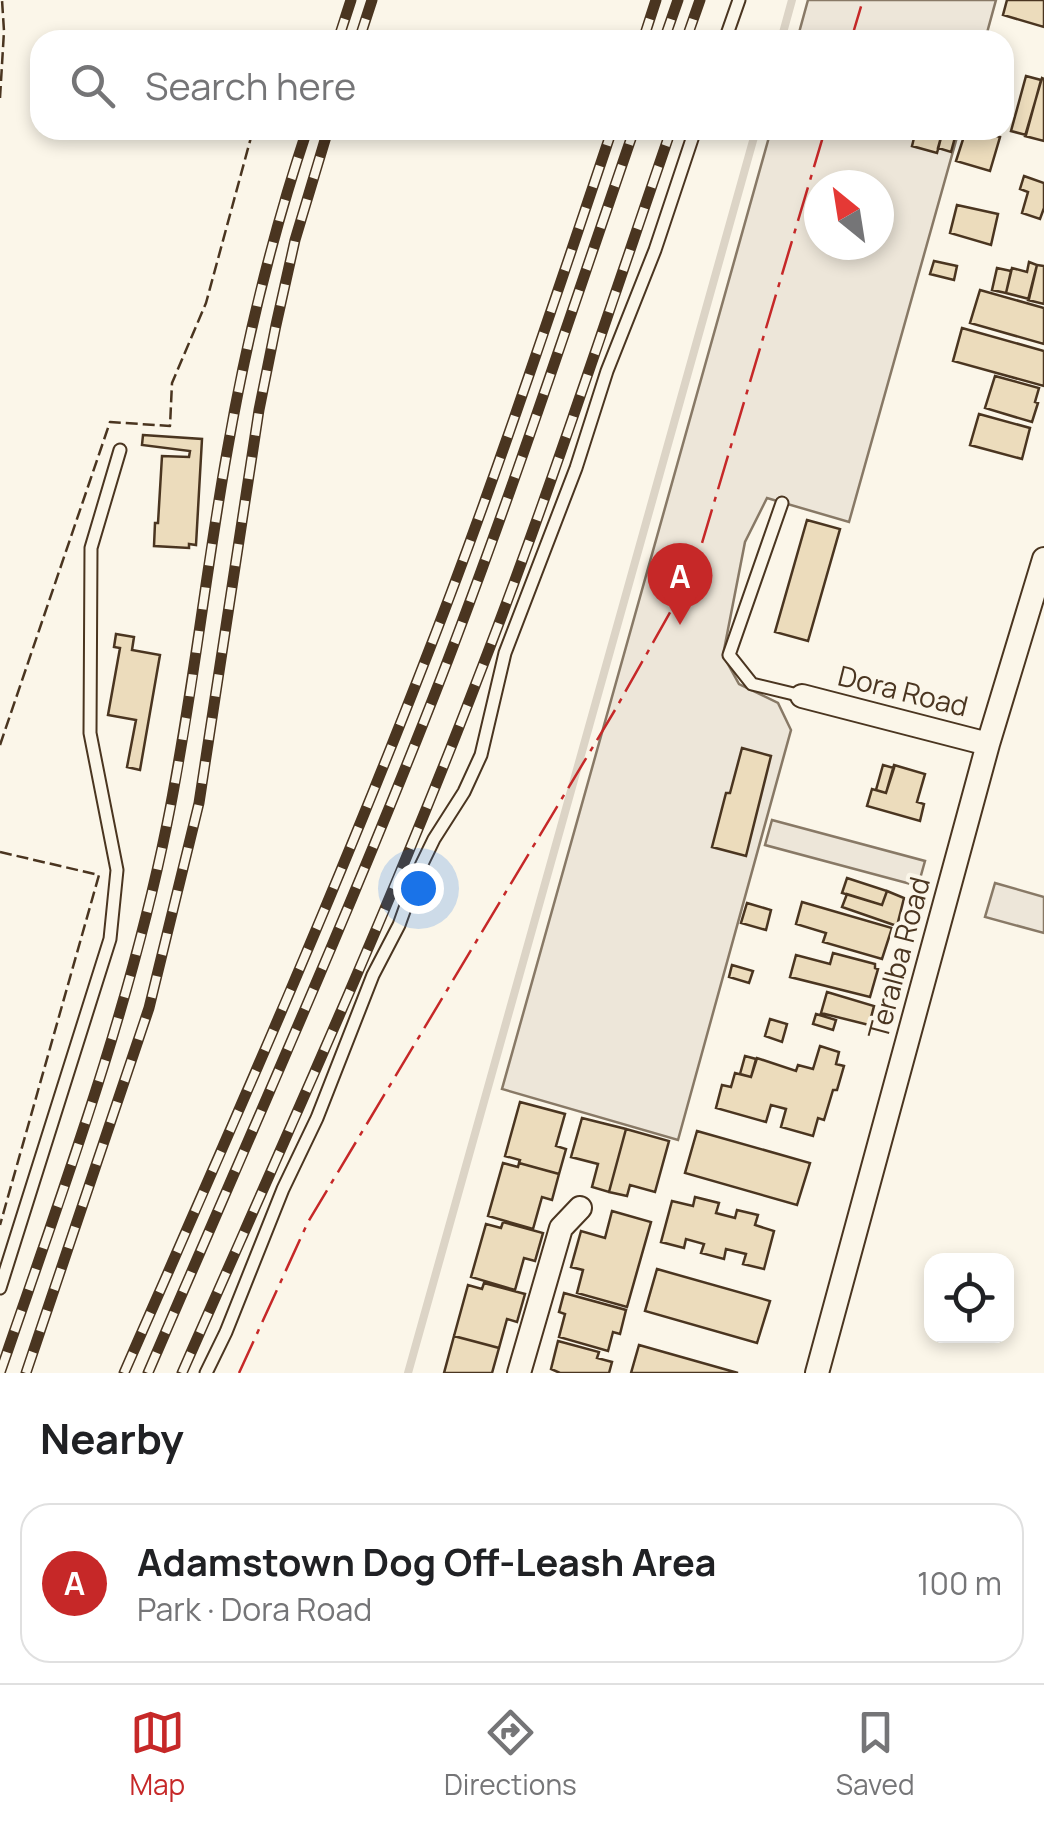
<!DOCTYPE html>
<html lang="en">
<head>
<meta charset="utf-8">
<style>
	body { margin:0; font-family:Manrope,sans-serif; background:#f2f2f2; color:#202124 }
	.controls { position:absolute; right:30px; bottom:30px; display:grid; overflow:hidden; border-radius:20px; box-shadow:0 5px 15px #0003 }
	.controls button { width:90px; height:90px; display:grid; place-items:center; padding:0; border:0; border-bottom:2px solid #e0e0e0; background:#fff; color:#202124; font:50px sans-serif }
	.compass { position:absolute; left:804px; top:170px; width:90px; height:90px; border-radius:50%; background:#fff; box-shadow:0 5px 15px #0003; rotate:330deg }
	.you { position:absolute; left:418px; top:888px; width:35px; height:35px; margin:-25px; border:8px solid #fff; border-radius:50%; background:#1a73e8; box-shadow:0 0 0 15px #1a73e833 }
	.badge { display:grid; place-items:center; width:65px; height:65px; border-radius:50%; background:#c62828; color:#fff; font-size:32px; font-weight:700 }
	.pin { position:absolute; translate:-50% -82px; filter:drop-shadow(0 2px 5px #0008) }
	.pin::after { content:''; position:absolute; top:52px; width:35px; height:30px; background:inherit; clip-path:polygon(0 0,100% 0,50% 100%) }
	.list { margin:0; padding:0; list-style:none }
	h2 { display:flex; justify-content:space-between; align-items:center; height:130px; margin:0; padding:0 40px; font-size:42px }
	h2 small { font-size:32px; font-weight:400; color:#757577 }
	.list li { display:grid; grid-template-columns:65px 1fr auto; gap:30px; align-items:center; box-sizing:border-box; height:160px; margin:0 20px 20px; padding:0 20px; border:2px solid #e0e0e0; border-radius:30px }
	.list b { display:block; font-size:38px; white-space:nowrap }
	.list p { margin:0; font-size:32px; white-space:nowrap; color:#757577 }
	.list em { font-size:32px; font-style:normal; color:#757577 }
	.icon { flex:none; width:55px; height:55px; fill:none; stroke:currentColor; stroke-width:2; stroke-linecap:round; stroke-linejoin:round }
	.map { position:relative; flex:none; width:1044px; height:1373px; overflow:hidden }
	.search { position:absolute; background:#fff; box-shadow:0 5px 15px #0003; left:30px; right:30px; top:30px; height:110px; display:flex; align-items:center; gap:25px; box-sizing:border-box; padding:0 35px; border-radius:30px; color:#757577; font-size:38px }
	.sheet { height:310px; background:#fff }
	nav { display:flex; justify-content:space-around; align-items:center; box-sizing:border-box; height:140px; border-top:2px solid #e0e0e0; background:#fff; font-size:28px; color:#757577 }
	nav a { display:grid; justify-items:center; gap:5px }
	nav .on { color:#c62828 }
	.map>svg:first-child { display:block }
	.green { fill:#ede6d9; stroke:#887966; stroke-width:2.5; fill-rule:evenodd }
	.lines { fill:none; stroke-linecap:round; stroke-linejoin:round }
	.stream { stroke:#dcd4c6; stroke-width:8 }
	.building { fill:#ecdcbc; stroke:#4a3520; stroke-width:2.5 }
	.lane-casing { stroke:#4a3520; stroke-width:15 }
	.street-casing { stroke:#4a3520; stroke-width:26 }
	.lane { stroke:#fbf6e9; stroke-width:11 }
	.street { stroke:#fbf6e9; stroke-width:22 }
	.rail-casing { stroke:#4a3520; stroke-width:11 }
	.rail { stroke:#fbf6e9; stroke-width:8; stroke-dasharray:22; stroke-linecap:butt }
	.fence { stroke:#4a3520; stroke-width:2.5; stroke-dasharray:12 5; stroke-linecap:butt }
	.power { stroke:#c62828; stroke-width:2.5; stroke-dasharray:35 8 5 8; stroke-linecap:butt }
	.labels { text-anchor:middle; stroke-width:8; stroke-linejoin:round; paint-order:stroke }
	.street-label { font-size:28px; fill:#4a3520; stroke:#fbf6e9 }
</style>
</head>
<body>
<div class="map">
<svg width="1044" height="1373" viewBox="0 0 1044 1373">
	<rect width="100%" height="100%" fill="#fbf6e9"/>
	<!-- green -->
	<path class="green" d="M808,0H996L985,40H797Z
		M771,130H959L849,522L767,498L745,542L723,655L739,684L778,703L791,730L678,1140L502,1089ZM819,185H879V245H819Z
		M772,820L925,861L918,886L765,845Z
		M995,883L1044,897V933L985,917Z"/>
	<g class="lines">
		<!-- stream -->
		<path class="stream" d="M781,40L792,0
			M408,1373L756,130"/>
	</g>
	<!-- building -->
	<path class="building" d="M1007,0H1044V27L1003,15Z
		M1026,76L1041,80L1026,135L1011,131Z
		M1042,78L1044,79V141L1025,136Z
		M916,130H943L937,153L912,146Z
		M943,130H957L951,152L938,148Z
		M966,130H978L1000,137L990,171L956,161Z
		M1024,176L1044,183V208L1040,219L1022,213L1028,192L1020,189Z
		M957,205L998,214L991,245L950,233Z
		M934,261L957,266L954,280L930,274Z
		M1029,262L1037,265L1029,299L1006,293L1012,268L1027,272Z
		M1037,265L1044,266V304L1028,300Z
		M997,268L1011,271L1006,293L992,290Z
		M980,290L1044,308V344L970,323Z
		M962,328L1044,351V386L953,361Z
		M995,376L1039,388L1035,402L1038,403L1032,422L985,408Z
		M979,414L1030,428L1022,459L970,445Z
		M143,435L202,439L196,545L189,544V548L154,546L155,523H158L162,456L189,457L190,451L142,445Z
		M807,520L840,529L808,641L775,632Z
		M116,634L134,637L132,650L160,655L140,770L127,767L136,720L108,715L120,648L114,647Z
		M742,748L771,756L746,856L712,847L726,793H730Z
		M883,765L894,768L886,793L876,790Z
		M894,765L925,774L917,802L924,804L920,821L867,806L872,789L886,793Z
		M847,878L887,891L882,905L842,893Z
		M887,891L904,898L897,926L842,907L847,894L882,905Z
		M802,902L892,928L882,959L823,942L826,933L796,924Z
		M747,903L771,910L766,930L741,923Z
		M833,953L875,964V968L878,969L870,997L790,977L796,955L830,964Z
		M732,965L753,971L749,983L729,977Z
		M827,992L874,1006L869,1025L821,1013Z
		M816,1014L836,1020L833,1030L813,1024Z
		M770,1019L787,1024L782,1042L765,1036Z
		M820,1046L839,1052L836,1064L844,1066L837,1090H833L824,1120L818,1118L813,1136L781,1127L786,1109L771,1105L766,1122L716,1108L722,1085L731,1087L735,1073L751,1077L757,1058L796,1071L798,1065L813,1069Z
		M745,1056L756,1059L751,1077L740,1074Z
		M520,1102L565,1114L556,1146L566,1149L559,1174L519,1163L520,1160L505,1156Z
		M582,1118L626,1129L609,1192L592,1187L598,1164L571,1157Z
		M626,1129L669,1141L655,1192L630,1185L627,1196L609,1192Z
		M697,1131L810,1163L797,1205L685,1173Z
		M503,1163L518,1167L519,1163L559,1174L552,1200L542,1197L533,1229L488,1216Z
		M695,1197L719,1203L716,1213L735,1218L737,1210L758,1215L755,1225L774,1231L764,1269L743,1264L746,1254L726,1249L724,1259L701,1253L704,1244L686,1239L684,1248L661,1242L672,1201L693,1206Z
		M612,1211L651,1222L627,1307L577,1293L583,1270L571,1267L581,1231L605,1238Z
		M503,1222L543,1233L535,1261L524,1258L515,1290L471,1277L486,1224L501,1228Z
		M657,1269L770,1301L757,1343L645,1311Z
		M484,1283L525,1294L517,1322L507,1319L499,1348L454,1336L468,1285L482,1289Z
		M564,1293L626,1310L620,1334L613,1332L608,1351L559,1337L565,1314L559,1312Z
		M454,1336L499,1348L492,1373H444Z
		M558,1341L599,1352L597,1358L612,1362L609,1373H560L551,1369Z
		M639,1345L738,1373H631Z"/>
	<g class="lines">
		<defs>
			<path id="lane" d="M725,40L739,0
				M782,503L729,655L752,684L802,696
				M0,1288L110,939L117,870L90,733L91,548L120,450
				M206,1373L226,1332L283,1189L317,1118L373,975L399,925L418,872L434,839L464,792L481,755L505,653L576,468L607,371L655,250L695,130"/>
			<path id="street" d="M802,696L988,744
				M519,1373L561,1228L580,1208
				M817,1373L988,744L1044,559"/>
		</defs>
		<!-- lane casing -->
		<use href="#lane" class="lane-casing"/>
		<!-- street casing -->
		<use href="#street" class="street-casing"/>
		<!-- lane -->
		<use href="#lane" class="lane"/>
		<!-- street -->
		<use href="#street" class="street"/>
		<defs>
			<path id="rail" d="M338,40L351,0
				M359,40L372,0
				M643,40L656,0
				M664,40L678,0
				M686,40L700,0
				M0,1373C62,1192 129,1012 167,824C192,701 205,576 227,452C246,342 272,235 307,130
				M26,1373L149,1008L199,803L259,410L276,325L295,240L328,130
				M124,1373C226,1140 329,908 421,671C491,493 551,311 612,130
				M148,1373C247,1142 350,912 441,678C511,497 571,313 634,130
				M182,1373C283,1143 388,913 478,678C548,498 608,313 671,130"/>
		</defs>
		<!-- rail casing -->
		<use href="#rail" class="rail-casing"/>
		<!-- rail -->
		<use href="#rail" class="rail"/>
		<!-- fence -->
		<path class="fence" d="M0,98L4,31L2,0
			M0,745L110,422L170,426L172,383L206,303L253,130
			M0,852L99,875L0,1225"/>
		<!-- power -->
		<path class="power" d="M851,40L863,0
			M239,1373L308,1222L615,710L694,570L825,130"/>
	</g>
	<g class="labels">
		<!-- street labels -->
		<g class="street-label">
			<text transform="translate(903 691) rotate(14)" y="10">Dora Road</text>
			<text transform="translate(899 958) rotate(-75)" y="10">Teralba Road</text>
		</g>
	</g>
</svg>
<div class="controls">
<button><svg class="icon" aria-label="locate" viewBox="0 0 24 24"><circle cx="12" cy="12" r="6"/><path d="M12 2v4M12 18v4M2 12h4M18 12h4"/></svg></button>
</div>
<svg class="compass" viewBox="-18 -18 36 36"><path d="M0-13l5 13h-10z" fill="#e53935"/><path d="M0 13l5-13h-10z" fill="#757577"/></svg>
<div class="you"></div>
<div class="pin badge" style="left:680px;top:625px">A</div>
<div class="search"><svg class="icon" aria-label="search" viewBox="0 0 24 24"><circle cx="10" cy="10" r="6"/><path d="M15 15l6 6"/></svg>Search here</div>
</div>
<section class="sheet">
<h2>Nearby<small></small></h2>
<ul class="list">
<li><span class="badge">A</span><div><b>Adamstown Dog Off-Leash Area</b><p>Park · Dora Road</p></div><em>100 m</em></li>
</ul>
</section>
<nav>
<a class="on"><svg class="icon" aria-label="map" viewBox="0 0 24 24"><path d="M3 6l6-2 6 2 6-2v14l-6 2-6-2-6 2zM9 4v14M15 6v14"/></svg>Map</a>
<a><svg class="icon" aria-label="directions" viewBox="0 0 24 24"><path d="M12 3l9 9-9 9-9-9zM9 14v-3h6M13 9l2 2-2 2"/></svg>Directions</a>
<a><svg class="icon" aria-label="saved" viewBox="0 0 24 24"><path d="M7 4h10v16l-5-4-5 4z"/></svg>Saved</a>
</nav>
</body>
</html>
